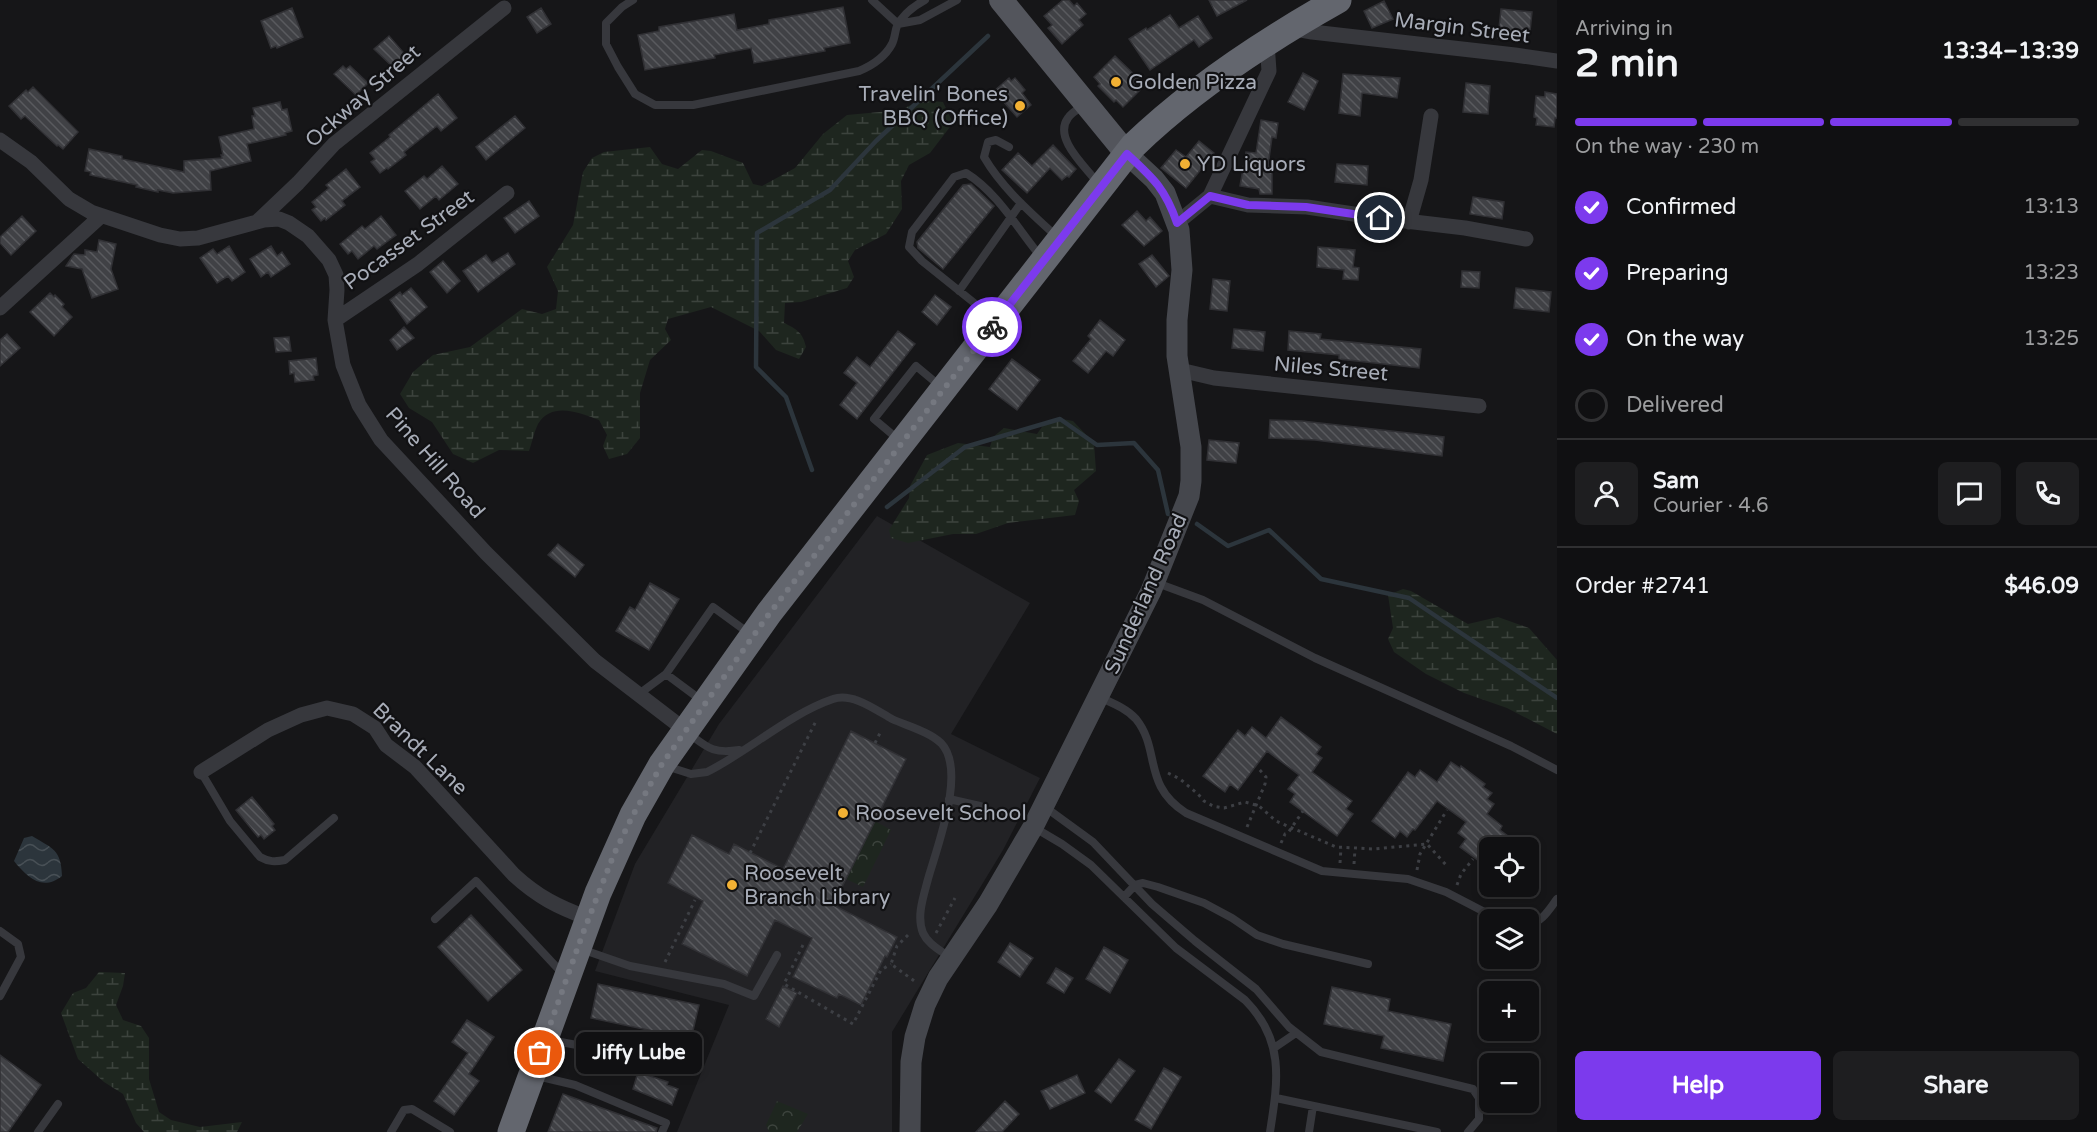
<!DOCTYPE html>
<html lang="en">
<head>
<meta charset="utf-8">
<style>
  :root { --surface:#101012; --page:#1e1e20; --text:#f1f3f6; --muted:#9c9d9f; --line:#303032; --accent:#7c3aed }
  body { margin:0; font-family:"Varela Round",sans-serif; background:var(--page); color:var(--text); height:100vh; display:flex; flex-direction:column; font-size:22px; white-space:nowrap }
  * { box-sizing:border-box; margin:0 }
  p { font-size:20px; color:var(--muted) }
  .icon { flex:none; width:33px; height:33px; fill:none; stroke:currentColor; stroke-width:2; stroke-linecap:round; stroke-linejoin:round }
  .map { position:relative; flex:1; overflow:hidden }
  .panel { display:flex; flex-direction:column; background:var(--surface); width:540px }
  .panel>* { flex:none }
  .tools { position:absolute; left:1479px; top:837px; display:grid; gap:12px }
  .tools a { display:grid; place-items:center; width:60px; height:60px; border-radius:9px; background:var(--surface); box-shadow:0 3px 9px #0003,0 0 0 2px var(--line); font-size:30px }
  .pin { position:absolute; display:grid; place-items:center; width:51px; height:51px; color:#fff; margin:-26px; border:3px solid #fff; border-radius:50%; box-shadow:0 2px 6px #0007 }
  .courier { position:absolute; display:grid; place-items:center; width:60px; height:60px; margin:-30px; border:4px solid #7c3aed; border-radius:50%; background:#fff; color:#222; box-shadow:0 2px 8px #0007 }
  .bubble { position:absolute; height:42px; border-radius:9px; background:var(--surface); box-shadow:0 3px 9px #0003,0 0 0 2px var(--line); font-size:20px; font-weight:800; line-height:42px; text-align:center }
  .overview em { font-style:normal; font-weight:800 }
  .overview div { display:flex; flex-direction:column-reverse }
  .overview { display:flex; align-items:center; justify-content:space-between; height:102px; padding:0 18px }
  h1 { font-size:39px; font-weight:800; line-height:45px }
  .bar { display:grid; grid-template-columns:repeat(4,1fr); gap:9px 6px; align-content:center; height:72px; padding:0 18px }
  .bar i { height:8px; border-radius:4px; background:var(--line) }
  .bar .current { background:var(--accent) }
  .bar p { grid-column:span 4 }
  .line { display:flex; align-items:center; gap:15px; padding:0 18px; border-top:2px solid var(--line) }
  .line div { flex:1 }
  .round { display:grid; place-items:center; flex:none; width:63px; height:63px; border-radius:9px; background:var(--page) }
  ol { padding:0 18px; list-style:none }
  li { display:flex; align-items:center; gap:18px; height:66px }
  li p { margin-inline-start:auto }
  li .icon { padding:6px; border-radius:50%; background:var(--accent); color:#fff; stroke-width:4 }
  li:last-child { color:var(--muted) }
  li i { width:33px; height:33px; border:3px solid var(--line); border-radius:50% }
  .primary-button { display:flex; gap:12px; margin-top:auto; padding:12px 18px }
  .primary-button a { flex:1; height:69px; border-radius:9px; background:var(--accent); color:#fff; font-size:24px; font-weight:800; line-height:69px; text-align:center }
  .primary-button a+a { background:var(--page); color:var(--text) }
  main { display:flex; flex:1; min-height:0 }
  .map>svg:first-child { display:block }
  .built { fill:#222225 }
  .wetland { fill:url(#wetland-marsh) }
  .park { fill:url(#park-crowns) }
  .water { fill:url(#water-waves) }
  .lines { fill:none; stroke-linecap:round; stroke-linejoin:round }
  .stream { stroke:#2c353c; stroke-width:4.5 }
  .building { fill:url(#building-back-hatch); stroke:#303034; stroke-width:1.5 }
  .path { stroke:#3d3f44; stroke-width:3; stroke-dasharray:3 4.5; stroke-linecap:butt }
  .lane { stroke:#37383d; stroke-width:8 }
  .street { stroke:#37383d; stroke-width:15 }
  .secondary { stroke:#45474d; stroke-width:21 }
  .primary { stroke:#53555c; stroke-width:24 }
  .highway { stroke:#63666e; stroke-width:27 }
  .done { stroke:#757880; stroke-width:6; stroke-dasharray:0 10.8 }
  .route { stroke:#7c3aed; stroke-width:8 }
  .poi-dot { fill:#f2b134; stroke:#111113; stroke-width:2 }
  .labels { text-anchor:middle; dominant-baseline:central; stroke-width:4.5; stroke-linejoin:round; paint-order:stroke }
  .street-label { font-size:21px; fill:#a8adb8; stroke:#111113 }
  .poi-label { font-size:21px; fill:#a8adb8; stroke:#111113; text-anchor:start }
</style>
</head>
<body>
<main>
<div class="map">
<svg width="1557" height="1132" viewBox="0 0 1557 1132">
  <defs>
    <pattern id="wetland-marsh" width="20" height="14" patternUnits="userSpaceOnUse" patternTransform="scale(1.5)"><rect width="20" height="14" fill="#1e261f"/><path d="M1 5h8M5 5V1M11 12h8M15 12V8" fill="none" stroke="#3c433d"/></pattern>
    <pattern id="park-crowns" width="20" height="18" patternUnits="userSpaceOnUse" patternTransform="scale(1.5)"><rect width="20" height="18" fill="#1e261f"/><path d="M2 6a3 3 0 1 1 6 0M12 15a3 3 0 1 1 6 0" fill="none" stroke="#3c433d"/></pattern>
    <pattern id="water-waves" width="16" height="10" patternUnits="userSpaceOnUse" patternTransform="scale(1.5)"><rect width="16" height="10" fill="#2c353c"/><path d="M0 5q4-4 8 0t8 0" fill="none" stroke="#485056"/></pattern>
    <pattern id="building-back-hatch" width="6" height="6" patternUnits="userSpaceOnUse" patternTransform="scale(1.5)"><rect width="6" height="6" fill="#404145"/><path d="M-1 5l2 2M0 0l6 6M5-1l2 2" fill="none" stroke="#595a5e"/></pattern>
  </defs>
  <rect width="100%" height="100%" fill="#161618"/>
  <path class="built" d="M877,516L1030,603L951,734L1040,778L1003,850L892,1032V1132H677L729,1005L595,971L635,864L719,724Z"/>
  <path class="wetland" d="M920,100L943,102L953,123L930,153L909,165L901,181L902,209L886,234L855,250L848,261L854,277L847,288L801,302L785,303L784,323C797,329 803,333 806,347L799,359L776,350L759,331L711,307L668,319L665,329L671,340L650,360L640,393V438L627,454L609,459L603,446L607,435L599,420C580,413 552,401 538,424C534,432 532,443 529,451L499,450L473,463L453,454L432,422L409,408L400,394L413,372L433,355L470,347L522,309L542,314L556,309L558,291L547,267L573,225L583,172L592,158L604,152L650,147L662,164L678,169L702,150L711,151L743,163L753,184L762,186L795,168L823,134L847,115L901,110Z
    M1057,418L1073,421L1094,443L1096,471L1074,490L1079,501L1075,515L1008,523L976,534H953L908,543L891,538L889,530L909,498L910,486L927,455L958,443L990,447L993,437L1004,428L1037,434L1044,424Z
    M1403,589L1411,591L1468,624L1498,617L1529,628L1557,660V734L1507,708L1464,693L1426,674L1394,652L1388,639L1393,628L1388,595Z
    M99,972L125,973L123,986L116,1005L123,1020L141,1026L149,1038V1079L159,1112L171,1120L200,1127L242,1122L237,1132H144L136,1123L123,1094L104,1082L78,1059L61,1013L73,993L86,988Z"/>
  <path class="park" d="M875,821L891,830L863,887L846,879Z
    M777,1101L808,1114L797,1132H769L766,1125Z"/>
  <path class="water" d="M32,836C53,849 61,849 62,876C42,892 27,877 14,861L24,838Z"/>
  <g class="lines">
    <path class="stream" d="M812,470L786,397L756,367L757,233L830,190L876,141L988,36
      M887,507L965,447L1060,419L1097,445L1134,443L1158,470L1168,514
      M1197,524L1228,546L1269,530L1321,579L1409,598L1557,698"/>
  </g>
  <path class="building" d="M1063,0H1069L1074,6L1077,3L1086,14L1079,20L1083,25L1062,44L1048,28L1052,25L1044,16Z
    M1209,0H1247L1217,16Z
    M1384,1L1393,19L1372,28L1364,11Z
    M843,7L850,43L824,48L825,51L754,63L751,48L714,55L715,58L645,70L638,35L659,31V27L734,14L737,30L769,24V20Z
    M292,8L303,37L277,48L276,46L271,48L261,21Z
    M541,8L551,24L537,33L527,17Z
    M1501,9L1532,12L1530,31L1525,30L1524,35L1512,33L1511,39L1498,38Z
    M1170,15L1179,28L1198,16L1212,38L1199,47L1194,40L1150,70L1129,39L1146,28L1147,30Z
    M389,36L408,58L396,70L374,49Z
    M1115,56L1138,78L1133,81L1141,89L1123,107L1116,100L1114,102L1098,86L1100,84L1094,77Z
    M343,66L346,69L350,66L368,83L356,95L334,74Z
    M1303,73L1318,81L1304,110L1288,102Z
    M1343,74L1400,78L1397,98L1362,93L1360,116L1339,113Z
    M1009,78L1011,81L1015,78L1025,90L1022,93L1031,105L1017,117L994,91Z
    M1466,83L1490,86L1488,114L1463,112Z
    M33,87L78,132L63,149L58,145L57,146L25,116L21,119L9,106L26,90L28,92Z
    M1545,92L1557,94V118H1555L1554,127L1536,125L1537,118L1534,117L1536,96L1545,97Z
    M438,94L457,118L441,131L437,126L404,152L406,155L388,169L387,168L380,173L371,162L375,159L370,153L390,137L389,135Z
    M280,102L282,110L287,109L292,131L285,133L286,135L247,144L251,161L210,171L211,190L173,193L158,190V192L136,187L137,185L90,175L91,172L85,171L89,149L122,156V159L184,172V161L222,158L221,155H223L219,137L254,129L252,116H255L253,108Z
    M515,116L525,128L486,160L476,147Z
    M1261,120L1278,123L1276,138L1272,137L1268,166L1272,167V194H1260L1259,189L1240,186L1246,152L1256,153Z
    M1199,141L1214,153L1186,188L1161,168L1176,150L1186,157Z
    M1053,145L1076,169L1069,177L1067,176L1062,180L1050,168L1027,193L1002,170L1018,153L1032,166Z
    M1337,164L1368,166L1367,185L1335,182Z
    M442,166L458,184L439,200L436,196L420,209L405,191L424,176L427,179Z
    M346,169L360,187L342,201L345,205L326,220L325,218L321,221L312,210L316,207L312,202L329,188L326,185Z
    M971,184L994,206L943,269L918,248L917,242L963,185Z
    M1473,197L1504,202L1502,219L1470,214Z
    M529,201L539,216L515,233L504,218Z
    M1137,211L1146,221L1150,217L1162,231L1144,246L1122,225Z
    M22,216L36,231L11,255L0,243V237Z
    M381,216L396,235L377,249L374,246L358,259L352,251L348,254L340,244L362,226L365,229Z
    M99,240L116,244L111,269L118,289L92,298L82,269L66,266L74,254L85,255V250L97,252Z
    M229,246L245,272L232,281L228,276L217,283L200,258L213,249L217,254Z
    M271,246L277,256L282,252L290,264L271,277L268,272L261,277L250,259Z
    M1318,247L1355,250L1353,267L1359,268L1358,280L1343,279L1344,270L1317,267Z
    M508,253L515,264L478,292L463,271L486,255L492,263Z
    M1152,255L1169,276L1156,287L1139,264Z
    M443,261L460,281L447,293L430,272Z
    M1462,271L1480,272L1479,288L1461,287Z
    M1213,279L1230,281L1227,311L1210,309Z
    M411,288L427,307L407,324L390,300L400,292L402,295Z
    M1516,288L1551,292L1549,312L1514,308Z
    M50,293L54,297L55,295L64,304L62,307L72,317L54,336L30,312Z
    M935,295L951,307L937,325L922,312Z
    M1100,320L1125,340L1113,356L1106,351L1088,373L1073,361L1091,339L1088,336Z
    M404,327L414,338L397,350L390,340Z
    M1234,329L1265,332L1263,351L1232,348Z
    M898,331L915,344L857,419L840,405L857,383L844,373L857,357L870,367Z
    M1289,331L1321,334L1320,339L1421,349L1419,368L1339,359V355L1288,350Z
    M7,334L20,348L0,366V340Z
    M289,337L291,351L276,352L274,338Z
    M316,358L318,375L313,376L314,380L295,382L294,373L290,374L289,361Z
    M1012,359L1040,380L1017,410L989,389Z
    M1270,420L1302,421L1444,437L1442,456L1315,440L1269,438Z
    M1209,440L1239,443L1236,463L1207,460Z
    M558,544L584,565L575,577L548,555Z
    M650,583L679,599L649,650L616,631L630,607L635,610Z
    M1281,717L1321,747L1316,754L1322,758L1312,772L1352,801L1346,809L1353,814L1337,836L1290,802L1295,794L1288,789L1299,775L1267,751L1238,790L1230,784L1225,792L1203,776L1238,730L1245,736L1252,727L1266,738Z
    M851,731L906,759L833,905L897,937L887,957L885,956L861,1005L839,994L837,998L793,977L812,938L775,920L747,976L682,944L703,901L668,883L692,835L729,854L734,844L783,869Z
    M1451,762L1460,768L1461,766L1485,784L1483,787L1492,793L1487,799L1494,804L1487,814L1502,826L1500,830L1524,848H1490V869L1460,847L1466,839L1458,833L1466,822L1437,801L1415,830L1413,829L1407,837L1400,831L1395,838L1372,821L1408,772L1415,777L1420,770L1437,782Z
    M252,797L274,824L272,826L275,830L264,839L261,835L258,837L236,810Z
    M471,915L522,970L488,1001L438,947Z
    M1010,943L1033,958L1020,977L998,962Z
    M1104,947L1128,960L1110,993L1086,979Z
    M1056,968L1073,978L1064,993L1047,983Z
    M598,984L699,1005L691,1039L591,1018Z
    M783,986L797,993L779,1027L766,1019Z
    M1332,987L1390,999L1388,1011L1451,1024L1443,1061L1381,1048L1384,1036L1324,1024Z
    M467,1020L494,1037L469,1074L479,1081L454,1115L434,1101L468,1053L452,1042Z
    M0,1055L41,1085L8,1132H0Z
    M1119,1059L1135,1071L1111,1103L1095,1091Z
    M1164,1068L1181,1077L1151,1129L1135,1120Z
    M638,1072L668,1082L667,1085L678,1089L672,1105L633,1089Z
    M1077,1075L1085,1093L1050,1109L1041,1091Z
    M563,1094L657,1128L656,1132H548Z
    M1005,1101L1019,1114L1002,1132H976Z"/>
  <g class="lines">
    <path class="path" d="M875,743L880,733
      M1168,773L1180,779L1198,794L1204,801L1213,806L1224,808L1245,802L1259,806L1276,821L1336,847L1374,849L1427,844L1447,866
      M1247,827L1265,784L1266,777L1258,768
      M1281,843L1285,834L1288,833L1303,811
      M750,853L817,719
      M1340,863L1341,848
      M1354,864L1355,849
      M1417,870L1420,854L1447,810
      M1457,885L1461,874L1473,859
      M936,933L955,898
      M908,935L897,946L891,964L917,983
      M803,945L784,984L853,1024L881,970L891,964
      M665,962L695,900"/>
    <path class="lane" d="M633,0L622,7L606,23V44L618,67L635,94L655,105H693L859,71C871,66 885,57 892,44C895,38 895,31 897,26C903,14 914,6 925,0
      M872,0L898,24
      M898,24L920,20L957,0
      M1083,106C1078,109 1071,113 1068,118C1053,138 1085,166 1097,182
      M1009,147L996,140L988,142L984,157C1002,188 1030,212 1056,236
      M959,291L1021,203
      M993,318L922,261L909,247L912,232L954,177L966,173C998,193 1017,228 1041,257
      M899,440L874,419L916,366L940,386
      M1157,583L1203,600L1315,658L1511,746L1557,770
      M639,694L666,674
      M1099,697C1112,703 1126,708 1136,719C1161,750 1142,785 1186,813L1322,871L1408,879L1446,892L1500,920
      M701,700L666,674L713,607L750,634
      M688,733C708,748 713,754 739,750
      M666,766L691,774L707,772C749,751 789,714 833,699C852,692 876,710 892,719C907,726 928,731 941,743C967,770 937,847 928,879C924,895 916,916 923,933C928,944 940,950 949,957
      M201,772L230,821L260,857C269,862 275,862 285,860L334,818
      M949,799L980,806
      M1045,807L1093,842L1152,904L1195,941L1256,989L1289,1027L1321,1052L1473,1089L1479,1098V1119L1468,1132
      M1035,828L1062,844L1091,865L1176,948L1245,1000C1285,1040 1278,1081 1270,1132
      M1124,897L1135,885L1143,883L1158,887L1204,903L1232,918L1257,935L1283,944L1368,964
      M435,919L476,881L563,974
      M1528,925C1543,921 1548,911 1557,899
      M0,931L18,944L21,957L0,996
      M581,949L630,966L724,984L754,996L777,955
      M550,1040L684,1065
      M1274,1048L1296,1033
      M537,1076L575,1085L666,1123L662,1132
      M1276,1098L1437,1132
      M38,1132L58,1104
      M391,1132L404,1110L412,1109L450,1132
      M1309,1132L1313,1106"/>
    <path class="street" d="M1290,28L1312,32L1515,55L1557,61
      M0,140L31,162L69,199L91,212L160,235L180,239L198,238L264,220L279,219L289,223L308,236L329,260L336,275L337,290L335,320L343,365L359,405L381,440L486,553L595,661L685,730
      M1210,196L1248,205L1307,207L1380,218L1465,228L1526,239
      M257,222L298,183L334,144L504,8
      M1409,222L1421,180L1431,116
      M1177,223L1210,196L1269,71L1267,43
      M0,308L101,216
      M335,320L418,264L507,193
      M1180,370L1214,378L1479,406
      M201,772L268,730L301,715L327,708L353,714L375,728L386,745L415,767L514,875C538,897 558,907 588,918"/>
    <path class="secondary" d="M910,1132L911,1062L915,1037L925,1005L938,978L988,904L1033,827L1151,591L1189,496L1191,481V447L1177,356V320L1182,270L1179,230L1165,193L1154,179L1127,154"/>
    <path class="primary" d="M1001,0L1127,154"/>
    <path class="highway" d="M511,1132L598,893L633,815L662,764L769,613L1133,146C1193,88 1265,41 1338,0"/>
  </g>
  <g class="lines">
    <path class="done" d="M540,1053L583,933L614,854L633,815L662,764L769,614L992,327"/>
    <path class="route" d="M992,327L1127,154C1153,178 1165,188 1177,223L1210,196L1248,205L1306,207L1380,218"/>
  </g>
  <g class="poi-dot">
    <circle cx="1116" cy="82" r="6"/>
    <circle cx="1020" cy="106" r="6"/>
    <circle cx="1185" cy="164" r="6"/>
    <circle cx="843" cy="813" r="6"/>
    <circle cx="732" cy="885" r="6"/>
  </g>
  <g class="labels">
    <g class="street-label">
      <text transform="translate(1462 28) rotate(7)">Margin Street</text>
      <text transform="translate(363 96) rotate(-41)">Ockway Street</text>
      <text transform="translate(409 240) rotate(-36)">Pocasset Street</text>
      <text transform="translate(1331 369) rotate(5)">Niles Street</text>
      <text transform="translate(435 463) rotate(49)">Pine Hill Road</text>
      <text transform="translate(1146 594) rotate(-66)">Sunderland Road</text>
      <text transform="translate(420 749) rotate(44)">Brandt Lane</text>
    </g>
    <g class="poi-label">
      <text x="1128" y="82">Golden Pizza</text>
      <text x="1008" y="94" text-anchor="end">Travelin' Bones<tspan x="1008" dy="24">BBQ (Office)</tspan></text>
      <text x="1197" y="164">YD Liquors</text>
      <text x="855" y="813">Roosevelt School</text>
      <text x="744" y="873">Roosevelt<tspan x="744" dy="24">Branch Library</tspan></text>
    </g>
  </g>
</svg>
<div class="tools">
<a><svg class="icon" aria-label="locate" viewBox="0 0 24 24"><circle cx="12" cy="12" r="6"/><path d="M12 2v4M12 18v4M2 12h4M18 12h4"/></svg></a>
<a><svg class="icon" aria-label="layers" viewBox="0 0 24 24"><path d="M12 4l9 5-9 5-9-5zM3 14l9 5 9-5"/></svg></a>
<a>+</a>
<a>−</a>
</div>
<div class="pin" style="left:540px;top:1053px;background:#ea580c"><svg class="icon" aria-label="bag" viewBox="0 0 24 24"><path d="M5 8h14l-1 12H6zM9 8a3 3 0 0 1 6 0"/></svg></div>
<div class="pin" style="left:1380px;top:218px;background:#1f2937"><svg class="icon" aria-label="home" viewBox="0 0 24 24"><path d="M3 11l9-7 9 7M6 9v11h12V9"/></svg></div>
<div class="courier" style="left:992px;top:327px"><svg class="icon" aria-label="bike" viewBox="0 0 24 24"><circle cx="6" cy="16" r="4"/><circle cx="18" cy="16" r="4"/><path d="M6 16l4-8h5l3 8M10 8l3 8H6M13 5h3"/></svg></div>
<div class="bubble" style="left:576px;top:1032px;width:126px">Jiffy Lube</div>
</div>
<section class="panel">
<div class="overview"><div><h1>2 min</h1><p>Arriving in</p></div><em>13:34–13:39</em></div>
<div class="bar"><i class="current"></i><i class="current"></i><i class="current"></i><i></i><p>On the way · 230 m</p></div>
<ol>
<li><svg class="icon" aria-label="check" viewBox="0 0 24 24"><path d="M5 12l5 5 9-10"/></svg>Confirmed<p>13:13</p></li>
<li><svg class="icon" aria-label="check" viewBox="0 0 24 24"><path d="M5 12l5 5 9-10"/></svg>Preparing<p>13:23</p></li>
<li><svg class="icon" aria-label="check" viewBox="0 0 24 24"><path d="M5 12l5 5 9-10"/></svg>On the way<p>13:25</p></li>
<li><i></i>Delivered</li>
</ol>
<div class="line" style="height:108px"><a class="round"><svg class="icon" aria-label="person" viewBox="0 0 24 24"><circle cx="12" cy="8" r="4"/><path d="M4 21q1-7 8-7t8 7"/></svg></a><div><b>Sam</b><p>Courier · 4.6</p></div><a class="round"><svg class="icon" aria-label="chat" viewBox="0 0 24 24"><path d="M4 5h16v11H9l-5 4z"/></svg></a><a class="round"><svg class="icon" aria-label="phone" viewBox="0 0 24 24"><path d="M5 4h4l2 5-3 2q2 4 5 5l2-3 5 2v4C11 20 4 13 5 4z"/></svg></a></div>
<div class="line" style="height:78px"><div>Order #2741</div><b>$46.09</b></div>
<div class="primary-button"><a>Help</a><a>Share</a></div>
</section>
</main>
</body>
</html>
